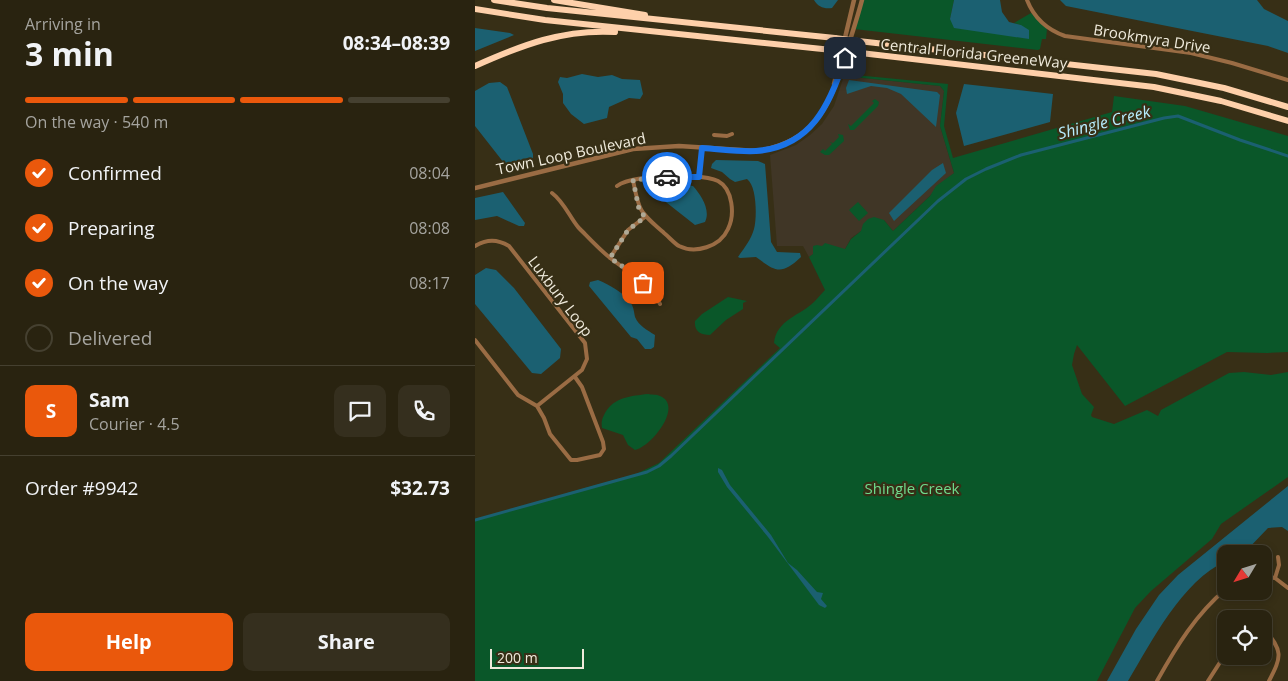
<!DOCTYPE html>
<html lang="en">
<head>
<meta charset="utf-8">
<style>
  :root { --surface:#292310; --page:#352f1e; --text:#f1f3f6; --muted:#a5a49f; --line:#454030; --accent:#ea580c }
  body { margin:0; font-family:"Open Sans",sans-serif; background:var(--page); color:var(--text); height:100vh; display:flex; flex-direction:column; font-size:19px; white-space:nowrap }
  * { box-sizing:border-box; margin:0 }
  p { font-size:16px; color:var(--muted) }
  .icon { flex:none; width:28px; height:28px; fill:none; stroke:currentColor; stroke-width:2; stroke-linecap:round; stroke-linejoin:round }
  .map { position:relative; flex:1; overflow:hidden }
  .side { display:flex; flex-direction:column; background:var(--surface); width:475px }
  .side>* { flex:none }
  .needle { width:32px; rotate:232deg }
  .controls { position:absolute; left:742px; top:545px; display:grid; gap:10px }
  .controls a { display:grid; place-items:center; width:55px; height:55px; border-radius:10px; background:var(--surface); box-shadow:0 2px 8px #0003,0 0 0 1px var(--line); font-size:25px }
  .scale { position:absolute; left:15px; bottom:12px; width:94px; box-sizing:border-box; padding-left:5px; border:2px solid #efeadb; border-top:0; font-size:14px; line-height:18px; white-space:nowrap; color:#efeadb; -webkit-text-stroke:4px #372f16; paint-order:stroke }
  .pin { position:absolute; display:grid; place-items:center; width:42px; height:42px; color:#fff; margin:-21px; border-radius:10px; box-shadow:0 2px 8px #0006 }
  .courier { position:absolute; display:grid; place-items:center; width:50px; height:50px; margin:-25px; border:4px solid #1a73e8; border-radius:50%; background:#fff; color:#222; box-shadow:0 1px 6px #0007 }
  .overview em { font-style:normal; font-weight:700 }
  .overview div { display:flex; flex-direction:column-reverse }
  .overview { display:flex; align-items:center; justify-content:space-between; height:85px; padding:0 25px }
  h1 { font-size:32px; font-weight:700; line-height:38px }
  .bar { display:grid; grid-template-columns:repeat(4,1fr); gap:8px 5px; align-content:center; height:60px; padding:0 25px }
  .bar i { height:6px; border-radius:4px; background:var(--line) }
  .bar .selected { background:var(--accent) }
  .bar p { grid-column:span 4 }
  .line { display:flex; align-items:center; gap:12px; padding:0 25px; border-top:1px solid var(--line) }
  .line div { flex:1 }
  .round { display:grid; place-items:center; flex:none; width:52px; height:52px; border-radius:10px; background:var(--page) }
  ol { padding:0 25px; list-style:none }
  li { display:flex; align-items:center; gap:15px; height:55px }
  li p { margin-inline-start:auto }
  li .icon { padding:5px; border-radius:50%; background:var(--accent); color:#fff; stroke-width:4 }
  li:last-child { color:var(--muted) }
  li i { width:28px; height:28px; border:2px solid var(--line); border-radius:50% }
  .cta { display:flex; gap:10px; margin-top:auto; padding:10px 25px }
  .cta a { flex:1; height:58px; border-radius:10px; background:var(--accent); color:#fff; font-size:20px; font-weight:700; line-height:58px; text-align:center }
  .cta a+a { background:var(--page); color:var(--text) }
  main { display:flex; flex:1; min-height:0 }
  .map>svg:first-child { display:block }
  .education { fill:#403626 }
  .green { fill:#0a5729 }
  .water { fill:#1b6071 }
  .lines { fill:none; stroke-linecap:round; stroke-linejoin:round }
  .canal { stroke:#1b6071; stroke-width:3 }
  .minor { stroke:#9a6c44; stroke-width:4 }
  .tertiary { stroke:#9a6c44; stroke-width:4.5 }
  .motorway { stroke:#fed0aa; stroke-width:6 }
  .motorway-bridge { stroke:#fed0aa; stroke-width:6 }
  .done { stroke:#afa996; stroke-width:5; stroke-dasharray:0 9 }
  .route { stroke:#1a73e8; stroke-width:6 }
  .labels { text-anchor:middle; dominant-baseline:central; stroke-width:4.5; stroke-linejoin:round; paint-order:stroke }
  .street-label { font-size:15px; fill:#efeadb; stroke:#372f16 }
  .park-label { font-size:15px; fill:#6fdb8d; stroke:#372f16 }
  .water-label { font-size:16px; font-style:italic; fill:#b7edfe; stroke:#372f16 }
</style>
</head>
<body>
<main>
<section class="side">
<div class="overview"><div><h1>3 min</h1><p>Arriving in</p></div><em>08:34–08:39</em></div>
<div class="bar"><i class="selected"></i><i class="selected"></i><i class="selected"></i><i></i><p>On the way · 540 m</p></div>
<ol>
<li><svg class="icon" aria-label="check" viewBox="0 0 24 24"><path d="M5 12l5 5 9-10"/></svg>Confirmed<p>08:04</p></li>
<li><svg class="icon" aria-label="check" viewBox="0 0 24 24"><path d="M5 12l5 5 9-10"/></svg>Preparing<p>08:08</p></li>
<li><svg class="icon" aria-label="check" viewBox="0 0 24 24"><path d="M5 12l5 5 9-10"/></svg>On the way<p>08:17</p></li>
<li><i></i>Delivered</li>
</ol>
<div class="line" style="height:90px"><b class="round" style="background:var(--accent);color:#fff">S</b><div><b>Sam</b><p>Courier · 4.5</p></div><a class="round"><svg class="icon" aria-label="chat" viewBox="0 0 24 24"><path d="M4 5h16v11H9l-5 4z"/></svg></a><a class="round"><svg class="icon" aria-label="phone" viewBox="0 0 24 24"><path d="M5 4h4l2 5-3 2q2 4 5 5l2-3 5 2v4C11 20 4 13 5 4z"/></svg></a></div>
<div class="line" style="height:65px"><div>Order #9942</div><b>$32.73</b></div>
<div class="cta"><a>Help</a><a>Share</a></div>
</section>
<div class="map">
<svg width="813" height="681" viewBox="0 0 813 681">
  <rect width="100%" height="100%" fill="#372f16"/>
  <path class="education" d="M369,76L465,86L469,91L465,126L479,173L418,231L409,220L386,231L376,238L370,249L342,252L334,257L328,246H302L295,155L321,145L335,135L347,124L359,106Z"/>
  <path class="green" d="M387,0H479L475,19L546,25L539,23L556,13L572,29L571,39H567L565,49L563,50L379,29Z
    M370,74L473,84L469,126L478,158L637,112L639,96L710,106L813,136V352L792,353L752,352L650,406L602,345L599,354L597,365L607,394L619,407L616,415L617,417L639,424L672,410L683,416L686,410L754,373L769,372L796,375L813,372V477L746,524L737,539L676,591L660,608L622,681H0V519L93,495L92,493L161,474L184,463L305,348L299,343C301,320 326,315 339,302C343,298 346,294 350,290L334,257L338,254V246L342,245L347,246L350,243L370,249L376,239L386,231L388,224L393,219L399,217L409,220L418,231L455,196L461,186L479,173L465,126L469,91L465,86L369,76Z
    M400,99L404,102L403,106L379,130H375L373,124L376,126L399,103L397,101Z
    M363,134L368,135L369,141L354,155H350L345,152L348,149L350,151L357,144L355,142L358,143L364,137Z
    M383,202L393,213L384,221L374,210Z
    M253,297L272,301L268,303V309L251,320L235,335C225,335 219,331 220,321L227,314Z
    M173,394C176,395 182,394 185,396C209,406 176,447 160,450L153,445L148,435L127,428C126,421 127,419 130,413C139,397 156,396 173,394Z"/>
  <path class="water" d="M339,0H363L357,8C349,9 343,7 339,0Z
    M479,0H525L527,12L534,22L546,25L554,30V39L479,28L475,19Z
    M585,0H782L789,9L813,21V53L793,46L591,6Z
    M0,28L35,33L39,35L0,51Z
    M107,74L123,77L137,75L147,79L165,80L168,94L165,99L154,98L134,107L132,118L109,124L96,114L88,103V94L83,82L85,77L92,78Z
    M374,80L462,92L465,95L461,127L426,94L412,88L396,86L372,94L371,88Z
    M25,82L32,87L58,154V161L34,167L29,163L0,126V91L14,83Z
    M489,84L578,94L575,122L489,146L481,113Z
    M241,160L283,161L290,164L296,242L302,252L325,253L326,257C306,276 300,271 281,257L265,258L263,257C269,248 276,240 279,229C282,218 282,186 272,179L260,182L255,179L247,172L236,168L237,164Z
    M468,163L471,173L419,221L414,213L457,170Z
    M203,184L218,186C226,195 236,210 230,222L220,225L187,199V189L190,186Z
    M28,192L50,223L49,226H44L22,216L0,220V198Z
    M11,268L21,270L39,288L86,349L85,358L66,374L57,373L0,304V275Z
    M123,280C135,285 151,294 157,305C159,309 159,313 160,317C164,326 172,330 180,335L179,347L176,349H170L162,339L156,337L114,286L115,282Z
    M243,468L247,470L255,485L296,535L313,563L322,570L342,592L348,593L346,599L352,606L350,608L344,605L293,537L252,487L243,472Z
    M813,486V531L807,527L793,528L770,552L766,554H751V561C707,581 677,641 653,681H632L661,629L684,595L703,575Z"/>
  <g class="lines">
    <path class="canal" d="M0,520L172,472L184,466L196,456L463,201L491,179L511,169L546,155L689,118L703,116L765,140L813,156"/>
    <path class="minor" d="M552,0C559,18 573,30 590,36L716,53L757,63L813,80
      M239,135L252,136L257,134
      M224,177L227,148
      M142,186C155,176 193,176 209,176C220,177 233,176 243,181C258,189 260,215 253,229C245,247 220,254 204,246C199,243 194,237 189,233C165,212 164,212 158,180
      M77,193C89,202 94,216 103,227C113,237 123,248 134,257C151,271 176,283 185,304
      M0,246C12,239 22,239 34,246L110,343L112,359L107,370L62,406
      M135,258L153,230L170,217
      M0,340L43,395L62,406L69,418L75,434L96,460H102L125,455L129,449L128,442L107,387L100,377
      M789,577L800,578L813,588
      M800,578L804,565L803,557
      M789,629C808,651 807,656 794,681
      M682,681C701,647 721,614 751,589
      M733,681L751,653"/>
    <path class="tertiary" d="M359,84L379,0
      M0,188L158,149L204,146L282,151C340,142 355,106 370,56C376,37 382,19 387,0"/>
    <path class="motorway" d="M19,0L72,8L360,38
      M79,0L170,15
      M0,9L70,20L357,50
      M383,41L681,74L749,88L813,107
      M377,52L679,87L746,101L813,121
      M0,66C47,45 88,29 140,32"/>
    <path class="motorway-bridge" d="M360,38L383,41
      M357,50L377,52"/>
  </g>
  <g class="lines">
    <path class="done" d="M168,283L153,270L135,258L153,230L170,217L164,209L158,180L192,177"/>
    <path class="route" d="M192,177H224L227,148C245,149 263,152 281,151C336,147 355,105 370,58"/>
  </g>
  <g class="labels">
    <g class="street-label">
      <text transform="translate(677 38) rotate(9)">Brookmyra Drive</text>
      <text transform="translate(499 53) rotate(6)">Central Florida GreeneWay</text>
      <text transform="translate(96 153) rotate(-12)">Town Loop Boulevard</text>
      <text transform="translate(86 296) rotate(53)">Luxbury Loop</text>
    </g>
    <g class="park-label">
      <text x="437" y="488">Shingle Creek</text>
    </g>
    <g class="water-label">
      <text transform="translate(629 122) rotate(-14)">Shingle Creek</text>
    </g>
  </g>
</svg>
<div class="controls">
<a><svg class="needle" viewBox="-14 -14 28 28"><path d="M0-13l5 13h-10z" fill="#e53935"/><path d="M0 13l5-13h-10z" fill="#a5a49f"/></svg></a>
<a><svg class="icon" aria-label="locate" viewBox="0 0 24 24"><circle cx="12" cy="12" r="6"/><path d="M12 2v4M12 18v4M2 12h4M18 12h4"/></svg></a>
</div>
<div class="scale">200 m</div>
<div class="pin" style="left:168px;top:283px;background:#ea580c"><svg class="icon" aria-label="bag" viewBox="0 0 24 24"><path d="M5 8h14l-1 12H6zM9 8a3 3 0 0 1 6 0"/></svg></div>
<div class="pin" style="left:370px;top:58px;background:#1f2937"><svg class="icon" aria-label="home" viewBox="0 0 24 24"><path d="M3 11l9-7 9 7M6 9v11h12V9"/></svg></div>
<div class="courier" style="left:192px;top:177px"><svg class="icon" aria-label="car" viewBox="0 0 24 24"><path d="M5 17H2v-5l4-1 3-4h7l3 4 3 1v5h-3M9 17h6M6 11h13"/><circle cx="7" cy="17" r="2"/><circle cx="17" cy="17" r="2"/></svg></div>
</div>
</main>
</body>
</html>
